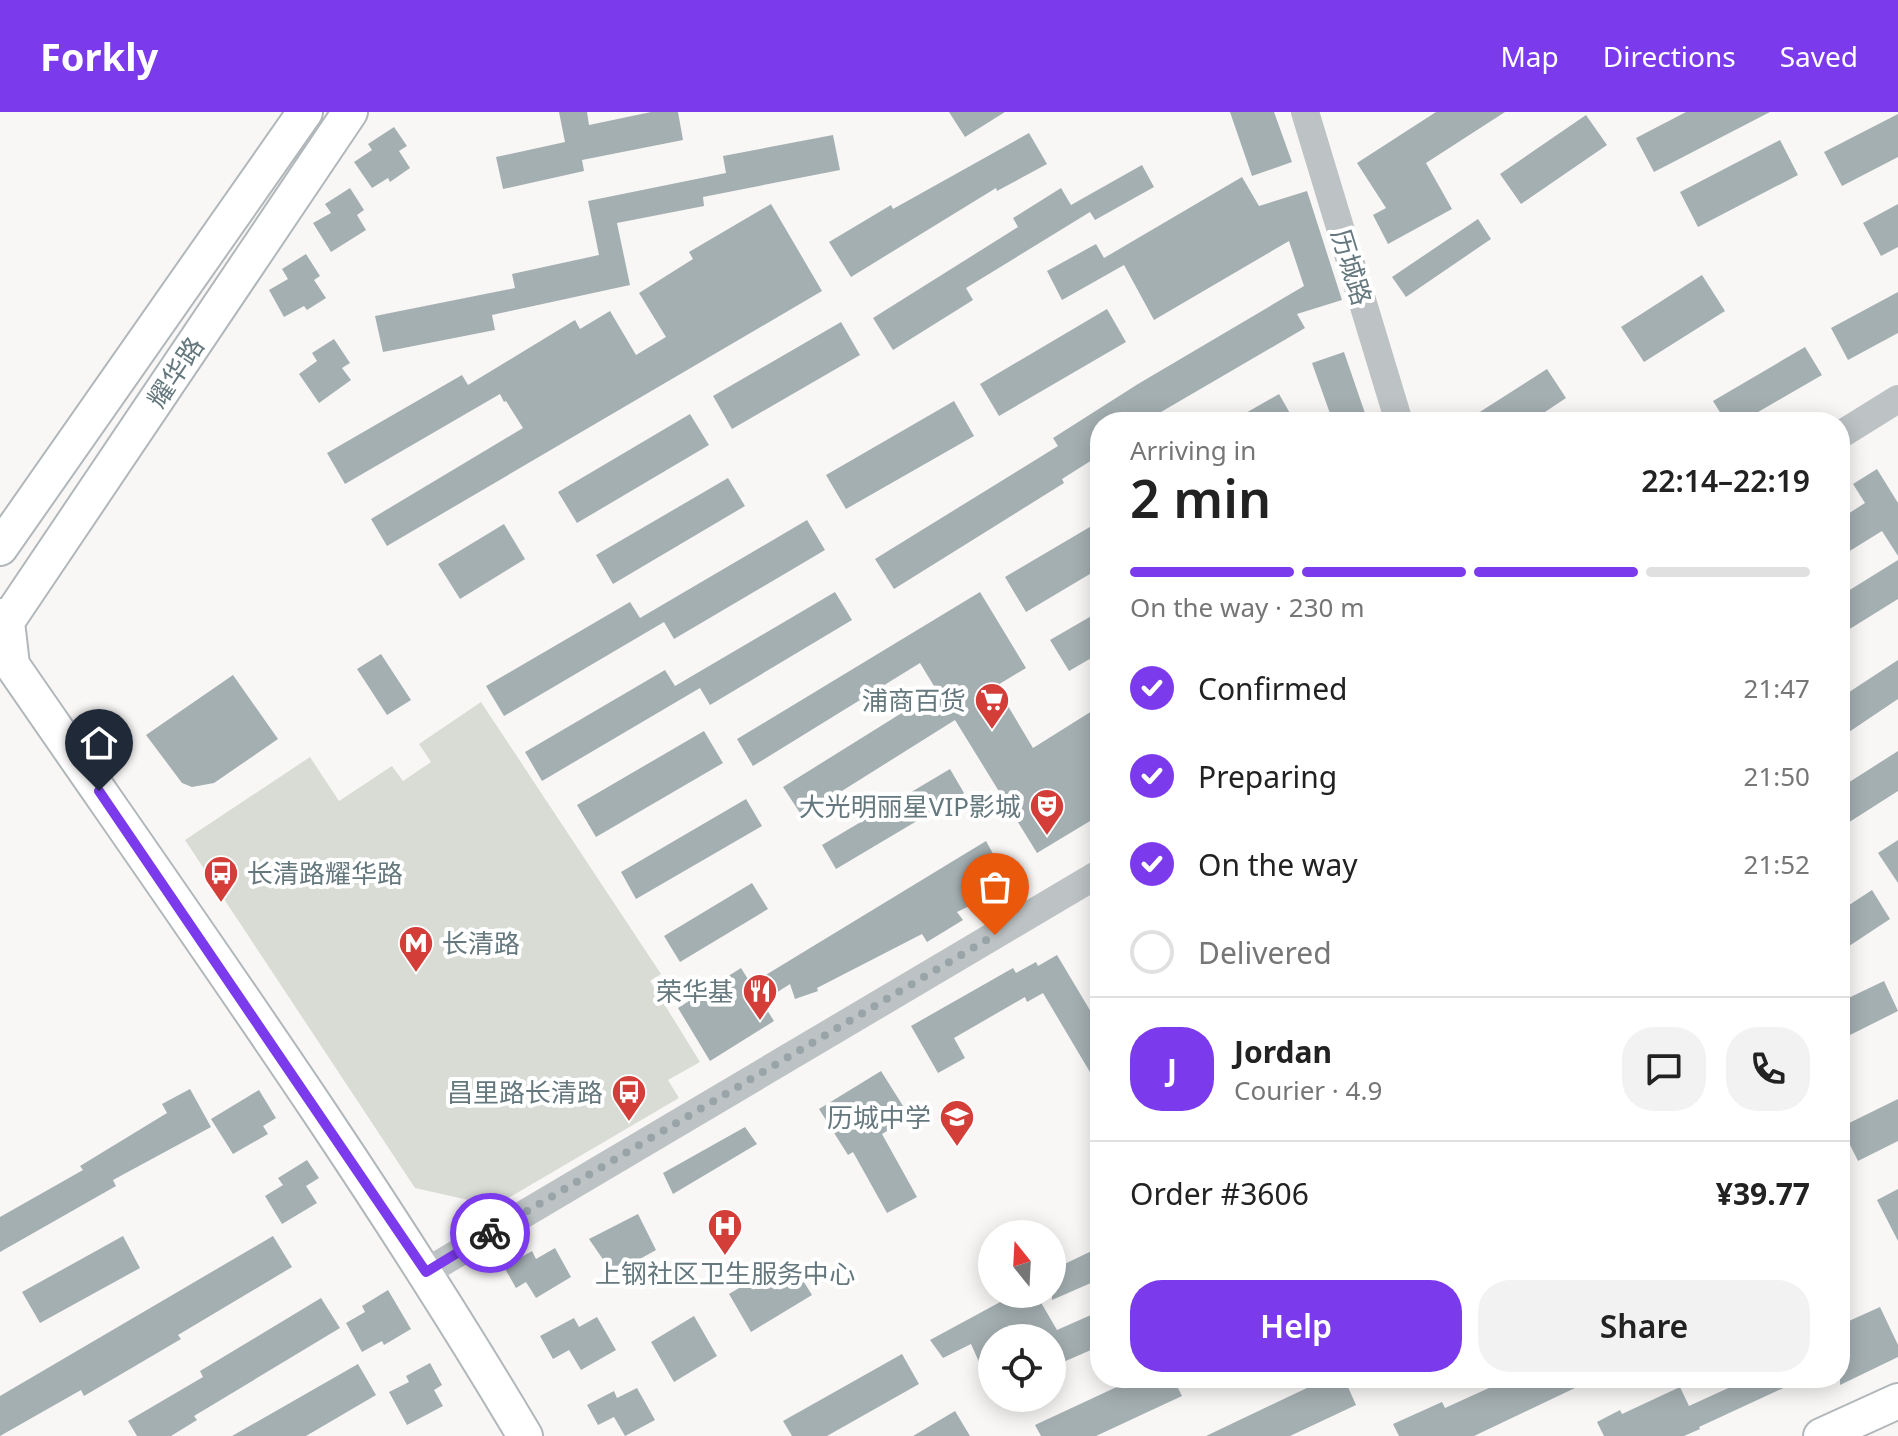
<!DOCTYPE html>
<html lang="en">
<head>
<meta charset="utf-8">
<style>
  :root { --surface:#fff; --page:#f2f2f2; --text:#222; --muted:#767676; --line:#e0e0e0; --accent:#7c3aed }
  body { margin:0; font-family:"Noto Sans","Noto Sans SC",sans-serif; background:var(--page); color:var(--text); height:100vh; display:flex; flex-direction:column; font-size:30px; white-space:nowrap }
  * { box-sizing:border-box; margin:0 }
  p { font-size:26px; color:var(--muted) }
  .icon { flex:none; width:44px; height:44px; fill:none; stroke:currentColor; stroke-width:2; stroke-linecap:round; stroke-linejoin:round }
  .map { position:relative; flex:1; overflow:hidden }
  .panel { position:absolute; left:1090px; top:300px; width:760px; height:976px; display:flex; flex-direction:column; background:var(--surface); border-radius:32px; box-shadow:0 4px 20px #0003 }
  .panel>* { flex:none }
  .needle { width:52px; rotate:342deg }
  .buttons { position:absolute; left:978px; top:1108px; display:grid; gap:16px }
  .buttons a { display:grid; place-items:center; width:88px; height:88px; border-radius:50%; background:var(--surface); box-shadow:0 4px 20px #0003; font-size:40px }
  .pin { position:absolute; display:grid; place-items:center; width:68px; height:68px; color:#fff; margin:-82px -34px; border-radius:50% 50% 50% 0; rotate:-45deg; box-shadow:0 0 8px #0007 }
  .pin .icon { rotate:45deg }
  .courier { position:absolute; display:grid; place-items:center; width:80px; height:80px; margin:-40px; border:6px solid #7c3aed; border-radius:50%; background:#fff; color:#222; box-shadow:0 2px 10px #0007 }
  .headline em { font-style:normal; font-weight:600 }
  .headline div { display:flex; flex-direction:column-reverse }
  .headline { display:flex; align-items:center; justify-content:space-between; height:136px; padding:0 40px }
  h1 { font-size:52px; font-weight:600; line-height:60px }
  .bar { display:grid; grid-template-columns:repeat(4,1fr); gap:12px 8px; align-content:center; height:96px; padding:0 40px }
  .bar i { height:10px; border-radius:6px; background:var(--line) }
  .bar .current { background:var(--accent) }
  .bar p { grid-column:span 4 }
  .line { display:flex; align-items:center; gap:20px; padding:0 40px; border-top:2px solid var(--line) }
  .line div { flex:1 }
  .round { display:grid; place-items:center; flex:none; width:84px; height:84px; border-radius:32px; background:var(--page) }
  ol { padding:0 40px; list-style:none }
  li { display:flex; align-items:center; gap:24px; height:88px }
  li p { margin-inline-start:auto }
  li .icon { padding:8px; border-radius:50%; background:var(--accent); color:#fff; stroke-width:4 }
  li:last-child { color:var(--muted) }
  li i { width:44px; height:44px; border:4px solid var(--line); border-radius:50% }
  .button { display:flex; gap:16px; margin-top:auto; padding:16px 40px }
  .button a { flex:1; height:92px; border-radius:32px; background:var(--accent); color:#fff; font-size:32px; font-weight:600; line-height:92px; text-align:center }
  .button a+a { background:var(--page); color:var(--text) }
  header { display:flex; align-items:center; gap:48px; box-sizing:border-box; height:112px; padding:0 40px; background:var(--accent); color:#fff }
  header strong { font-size:38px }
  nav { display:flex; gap:44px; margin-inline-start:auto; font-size:28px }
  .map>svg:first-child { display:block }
  .green { fill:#d9dcd5 }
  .building { fill:#a4afb2 }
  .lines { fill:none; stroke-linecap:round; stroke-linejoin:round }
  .major-casing { stroke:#b1b7ba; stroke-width:38 }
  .minor { stroke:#bdc3c5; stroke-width:28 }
  .major { stroke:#fff; stroke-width:34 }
  .done { stroke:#98a4a8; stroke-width:8; stroke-dasharray:0 14.4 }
  .route { stroke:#7c3aed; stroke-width:10 }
  .labels { text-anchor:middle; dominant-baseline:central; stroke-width:8; stroke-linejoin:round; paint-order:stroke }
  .street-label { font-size:26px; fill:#65787e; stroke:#fff }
  .poi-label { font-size:26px; fill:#65787e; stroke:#fff; text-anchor:end }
</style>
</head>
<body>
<header>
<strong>Forkly</strong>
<nav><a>Map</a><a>Directions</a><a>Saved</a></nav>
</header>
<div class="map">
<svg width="1898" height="1324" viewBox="0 0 1898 1324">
  <rect width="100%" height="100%" fill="#f8f7f5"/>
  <path class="green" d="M481,590L661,862L650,869L700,950L668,968L679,986L495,1094L415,1076L185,728L310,645L339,689L392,654L403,669L431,650L419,632Z"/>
  <path class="building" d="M559,0H587L589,13L651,0H678L683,28L582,48L584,59L503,77L496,45L565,30Z
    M949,0H1005L965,25Z
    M1230,0H1274L1292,50L1252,64Z
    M1436,0H1505L1426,51L1452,97L1388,132L1373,103L1386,96L1357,51Z
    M1686,0H1770L1654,60L1636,26Z
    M1898,2V45L1842,74L1824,40Z
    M1586,3L1607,33L1521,92L1500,62Z
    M394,15L407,34L399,39L410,56L390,70L388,66L372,76L354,50L372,38L368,32Z
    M1029,21L1047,52L997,79L996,76L851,165L829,130L891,93L893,97Z
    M833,23L840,58L703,85L704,94L617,111L630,173L492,203L495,218L383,240L375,204L515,176L512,162L599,143L588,89L726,61L723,44Z
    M1780,28L1798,63L1698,115L1680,80Z
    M1142,53L1154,75L1095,108L1090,100L966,176L973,188L893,238L873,206L1018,115L1013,106L1061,76L1071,93Z
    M1242,65L1259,94L1307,79L1342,188L1297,202L1305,216L1161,300L1163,303L1152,310H1100V343L1062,367L1064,371L894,477L875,447L1058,334L1053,326L1138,272L1304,174L1289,129L1154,208L1124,153L1062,188L1047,159L1096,132L1104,146Z
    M350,76L364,98L357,103L366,118L331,140L313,111L331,101L325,92Z
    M771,92L822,179L387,434L371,407L523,316L506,289L504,290L500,282L345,372L327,341L462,263L468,273L575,208L580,217L610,199L636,243L666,225L639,181L693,147L689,140Z
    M1898,92V135L1881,144L1863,111Z
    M1478,107L1491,127L1406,185L1392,165Z
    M306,142L320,164L314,168L326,186L307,198L304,194L284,205L269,178L288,167L282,157Z
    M1702,163L1725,199L1644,250L1621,215Z
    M1898,180V221L1848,248L1831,216Z
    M1107,197L1126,230L999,304L980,272Z
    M841,210L860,243L732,317L713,284Z
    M334,227L350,251L342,256L351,268L319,291L299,262L317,249L312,241Z
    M1805,235L1822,263L1741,310H1726L1713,289Z
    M1344,240L1368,310H1333L1312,251Z
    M1547,257L1566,286L1530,310H1464Z
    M1279,282L1295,310H1230Z
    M954,289L974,324L846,397L826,363Z
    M690,302L709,333L577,411L558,380Z
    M1877,357L1898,391V444L1882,419L1840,445V407L1865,391L1853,372Z
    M728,366L745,394L613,472L596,443Z
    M807,408L825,438L674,527L664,510L504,604L486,574L630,490L640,506Z
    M1100,409V456L1026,500L1005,465Z
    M504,412L525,447L460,487L438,452Z
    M1898,448V487L1840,523V484Z
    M835,480L852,508L710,593L700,576L542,669L525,640L665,558L675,574Z
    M980,480L1026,556L996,574L1033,636L1100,594V703L1037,741L955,608L802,704L783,675L937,579L920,551L753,654L737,627Z
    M1100,499V541L1069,559L1050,528Z
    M381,542L411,588L387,603L357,557Z
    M1898,548V587L1840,626V586Z
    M233,563L278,627L214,671L192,675L182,671L146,623Z
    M704,619L723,651L596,725L577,693Z
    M1898,639V679L1840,716V676Z
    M950,657L964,681L836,757L822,733Z
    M746,687L762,714L636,787L621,760Z
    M1898,728V771L1878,741Z
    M986,729L1002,758L987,766L996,781L957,800L963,808L927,830L922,822L817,876L818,879L795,887L790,872L762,890L774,909L710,949L678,896L741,856L751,872Z
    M752,771L768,797L680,850L664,824Z
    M1872,778L1890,807L1840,840V799Z
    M1057,843L1100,915V977L1043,881L1027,890L1025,885L954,926L965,946L938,961L911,914L1013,856L1016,861L1036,850L1038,854Z
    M1884,869L1898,899L1840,928V890Z
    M881,959L910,1005L882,1022L917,1085L887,1101L853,1040L848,1043L819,997Z
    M190,977L211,1015L113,1068L116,1074L0,1140V1105L83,1058L80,1054L167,1001L162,992Z
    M259,978L276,1006L263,1014L268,1022L233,1042L211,1007Z
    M1898,987V1029L1858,1049L1841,1015Z
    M745,1015L757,1032L673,1082L663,1061Z
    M307,1048L319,1066L306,1074L317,1091L282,1112L265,1084L283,1073L278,1066Z
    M1898,1077V1129L1877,1088Z
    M638,1102L656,1138L613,1162L589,1127Z
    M123,1124L140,1156L40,1211L22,1180Z
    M273,1124L292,1155L178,1223L181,1227L84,1284L81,1278L0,1324V1284Z
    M1100,1135V1167L1052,1188V1158Z
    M555,1136L571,1165L536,1186L526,1170L516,1176L504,1155L532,1139L536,1147Z
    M789,1146L812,1183L751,1220L729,1182Z
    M388,1178L411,1217L384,1233L382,1229L362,1240L346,1211L365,1200L362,1194Z
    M1015,1182H1036L1057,1218L1100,1199V1234L1052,1255V1226H992V1279L971,1232L943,1246L930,1228Z
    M321,1186L340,1216L194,1304L197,1308L171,1324H137L128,1309L203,1265L200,1259Z
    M1880,1195L1898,1233V1245L1840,1273V1213Z
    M694,1204L717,1244L674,1270L651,1230Z
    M597,1205L616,1238L581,1258L569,1238L553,1247L540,1224L574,1206L579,1215Z
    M902,1242L919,1272L827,1324H792L783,1309Z
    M430,1251L442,1273L434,1278L443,1294L407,1313L389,1280L409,1270L406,1264Z
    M358,1252L376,1283L306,1324H232Z
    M1136,1266H1173L1182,1284L1096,1324H1041L1035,1313Z
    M1328,1266H1344L1356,1293L1290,1324H1206Z
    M1511,1266H1596L1474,1324H1399L1393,1312L1442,1290L1445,1296Z
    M1750,1266H1805L1699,1315L1700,1317L1684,1324H1604L1597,1310L1620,1298L1622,1302L1680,1275L1689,1294Z
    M637,1276L655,1308L625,1324L614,1305L598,1313L587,1293L614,1279L617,1286Z
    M955,1299L970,1324H913Z"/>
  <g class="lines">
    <g class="major-casing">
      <path id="major" d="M0,436L305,0
        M0,504L7,510L12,553C187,807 367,1058 525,1324
        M0,520L350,0
        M1821,1324L1898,1289"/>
    </g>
    <path class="minor" d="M1305,0L1399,310
      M1840,323L1898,287
      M426,1160L1100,761"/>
    <use href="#major" class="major"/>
  </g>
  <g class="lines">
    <path class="done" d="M490,1121L995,823"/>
    <path class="route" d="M99,679L426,1160L490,1121"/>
  </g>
  <defs>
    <g id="supermarket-pin" transform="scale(1.8)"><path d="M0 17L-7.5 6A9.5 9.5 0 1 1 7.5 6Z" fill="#d43e39" stroke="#fff"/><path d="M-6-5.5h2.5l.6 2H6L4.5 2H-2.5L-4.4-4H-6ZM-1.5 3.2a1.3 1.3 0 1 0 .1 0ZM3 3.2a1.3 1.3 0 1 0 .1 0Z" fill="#fff"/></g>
    <g id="theatre-pin" transform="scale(1.8)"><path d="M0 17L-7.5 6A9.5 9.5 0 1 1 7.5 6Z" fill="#d43e39" stroke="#fff"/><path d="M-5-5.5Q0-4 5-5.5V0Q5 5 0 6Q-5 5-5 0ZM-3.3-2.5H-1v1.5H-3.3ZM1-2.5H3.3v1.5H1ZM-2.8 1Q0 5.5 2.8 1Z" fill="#fff"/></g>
    <g id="bus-pin" transform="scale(1.8)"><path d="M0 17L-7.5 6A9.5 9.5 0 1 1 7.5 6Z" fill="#d43e39" stroke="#fff"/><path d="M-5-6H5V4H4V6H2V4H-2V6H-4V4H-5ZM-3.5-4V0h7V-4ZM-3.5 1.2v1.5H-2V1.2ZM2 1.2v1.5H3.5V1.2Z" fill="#fff"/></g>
    <g id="metro-pin" transform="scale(1.8)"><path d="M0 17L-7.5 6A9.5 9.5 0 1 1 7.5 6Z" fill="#d43e39" stroke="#fff"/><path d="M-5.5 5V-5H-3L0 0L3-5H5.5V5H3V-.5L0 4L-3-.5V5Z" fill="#fff"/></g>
    <g id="restaurant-pin" transform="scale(1.8)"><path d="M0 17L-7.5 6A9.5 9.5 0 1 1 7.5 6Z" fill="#d43e39" stroke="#fff"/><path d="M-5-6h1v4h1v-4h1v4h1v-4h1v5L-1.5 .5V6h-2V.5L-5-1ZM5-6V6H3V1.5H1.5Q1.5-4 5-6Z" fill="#fff"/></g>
    <g id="school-pin" transform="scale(1.8)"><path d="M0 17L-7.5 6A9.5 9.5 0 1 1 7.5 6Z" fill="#d43e39" stroke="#fff"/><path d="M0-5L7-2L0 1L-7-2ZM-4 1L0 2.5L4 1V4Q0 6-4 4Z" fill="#fff"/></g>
    <g id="hospital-pin" transform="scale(1.8)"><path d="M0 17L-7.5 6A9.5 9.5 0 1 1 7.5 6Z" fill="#d43e39" stroke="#fff"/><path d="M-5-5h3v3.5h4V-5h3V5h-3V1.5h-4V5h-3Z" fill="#fff"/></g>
  </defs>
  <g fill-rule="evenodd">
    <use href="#supermarket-pin" x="992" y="588"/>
    <use href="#theatre-pin" x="1047" y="694"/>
    <use href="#bus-pin" x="221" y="761"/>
    <use href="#metro-pin" x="416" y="831"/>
    <use href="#restaurant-pin" x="760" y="879"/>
    <use href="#bus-pin" x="629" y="980"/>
    <use href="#school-pin" x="957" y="1005"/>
    <use href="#hospital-pin" x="725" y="1114"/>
  </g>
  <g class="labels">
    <g class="street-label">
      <text transform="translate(1352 155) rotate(73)">历城路</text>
      <text transform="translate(175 260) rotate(-56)">耀华路</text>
    </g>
    <g class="poi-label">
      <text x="966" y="588">浦商百货</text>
      <text x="1021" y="694">大光明丽星VIP影城</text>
      <text x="247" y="761" text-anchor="start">长清路耀华路</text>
      <text x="442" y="831" text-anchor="start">长清路</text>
      <text x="734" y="879">荣华基</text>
      <text x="603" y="980">昌里路长清路</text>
      <text x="931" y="1005">历城中学</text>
      <text x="725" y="1161" text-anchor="middle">上钢社区卫生服务中心</text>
    </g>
  </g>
</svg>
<div class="buttons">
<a><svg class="needle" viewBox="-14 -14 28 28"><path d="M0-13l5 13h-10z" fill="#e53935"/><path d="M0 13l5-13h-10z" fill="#767676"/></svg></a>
<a><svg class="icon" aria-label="locate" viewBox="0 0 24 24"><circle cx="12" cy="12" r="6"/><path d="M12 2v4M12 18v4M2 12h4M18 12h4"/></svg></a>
</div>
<div class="pin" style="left:995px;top:823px;background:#ea580c"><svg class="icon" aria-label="bag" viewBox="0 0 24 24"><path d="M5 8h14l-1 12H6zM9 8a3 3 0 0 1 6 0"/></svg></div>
<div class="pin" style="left:99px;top:679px;background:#1f2937"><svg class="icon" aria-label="home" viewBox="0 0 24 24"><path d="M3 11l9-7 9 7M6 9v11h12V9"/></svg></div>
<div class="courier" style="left:490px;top:1121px"><svg class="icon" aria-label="bike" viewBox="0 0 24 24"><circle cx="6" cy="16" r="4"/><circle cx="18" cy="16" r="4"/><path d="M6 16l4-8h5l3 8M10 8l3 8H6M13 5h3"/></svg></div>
<section class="panel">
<div class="headline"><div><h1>2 min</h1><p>Arriving in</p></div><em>22:14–22:19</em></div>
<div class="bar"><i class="current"></i><i class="current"></i><i class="current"></i><i></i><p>On the way · 230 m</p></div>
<ol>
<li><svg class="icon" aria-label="check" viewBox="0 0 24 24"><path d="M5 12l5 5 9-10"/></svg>Confirmed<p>21:47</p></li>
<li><svg class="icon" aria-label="check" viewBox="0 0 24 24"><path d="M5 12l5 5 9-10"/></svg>Preparing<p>21:50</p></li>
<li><svg class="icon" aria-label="check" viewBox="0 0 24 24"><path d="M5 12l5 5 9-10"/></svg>On the way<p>21:52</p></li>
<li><i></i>Delivered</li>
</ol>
<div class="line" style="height:144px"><b class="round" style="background:var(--accent);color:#fff">J</b><div><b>Jordan</b><p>Courier · 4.9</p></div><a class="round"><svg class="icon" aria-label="chat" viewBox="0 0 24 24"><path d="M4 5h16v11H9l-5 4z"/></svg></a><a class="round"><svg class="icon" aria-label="phone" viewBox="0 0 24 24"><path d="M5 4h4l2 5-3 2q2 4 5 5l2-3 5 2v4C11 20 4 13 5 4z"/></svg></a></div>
<div class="line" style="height:104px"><div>Order #3606</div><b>¥39.77</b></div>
<div class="button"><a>Help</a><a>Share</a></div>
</section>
</div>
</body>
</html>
